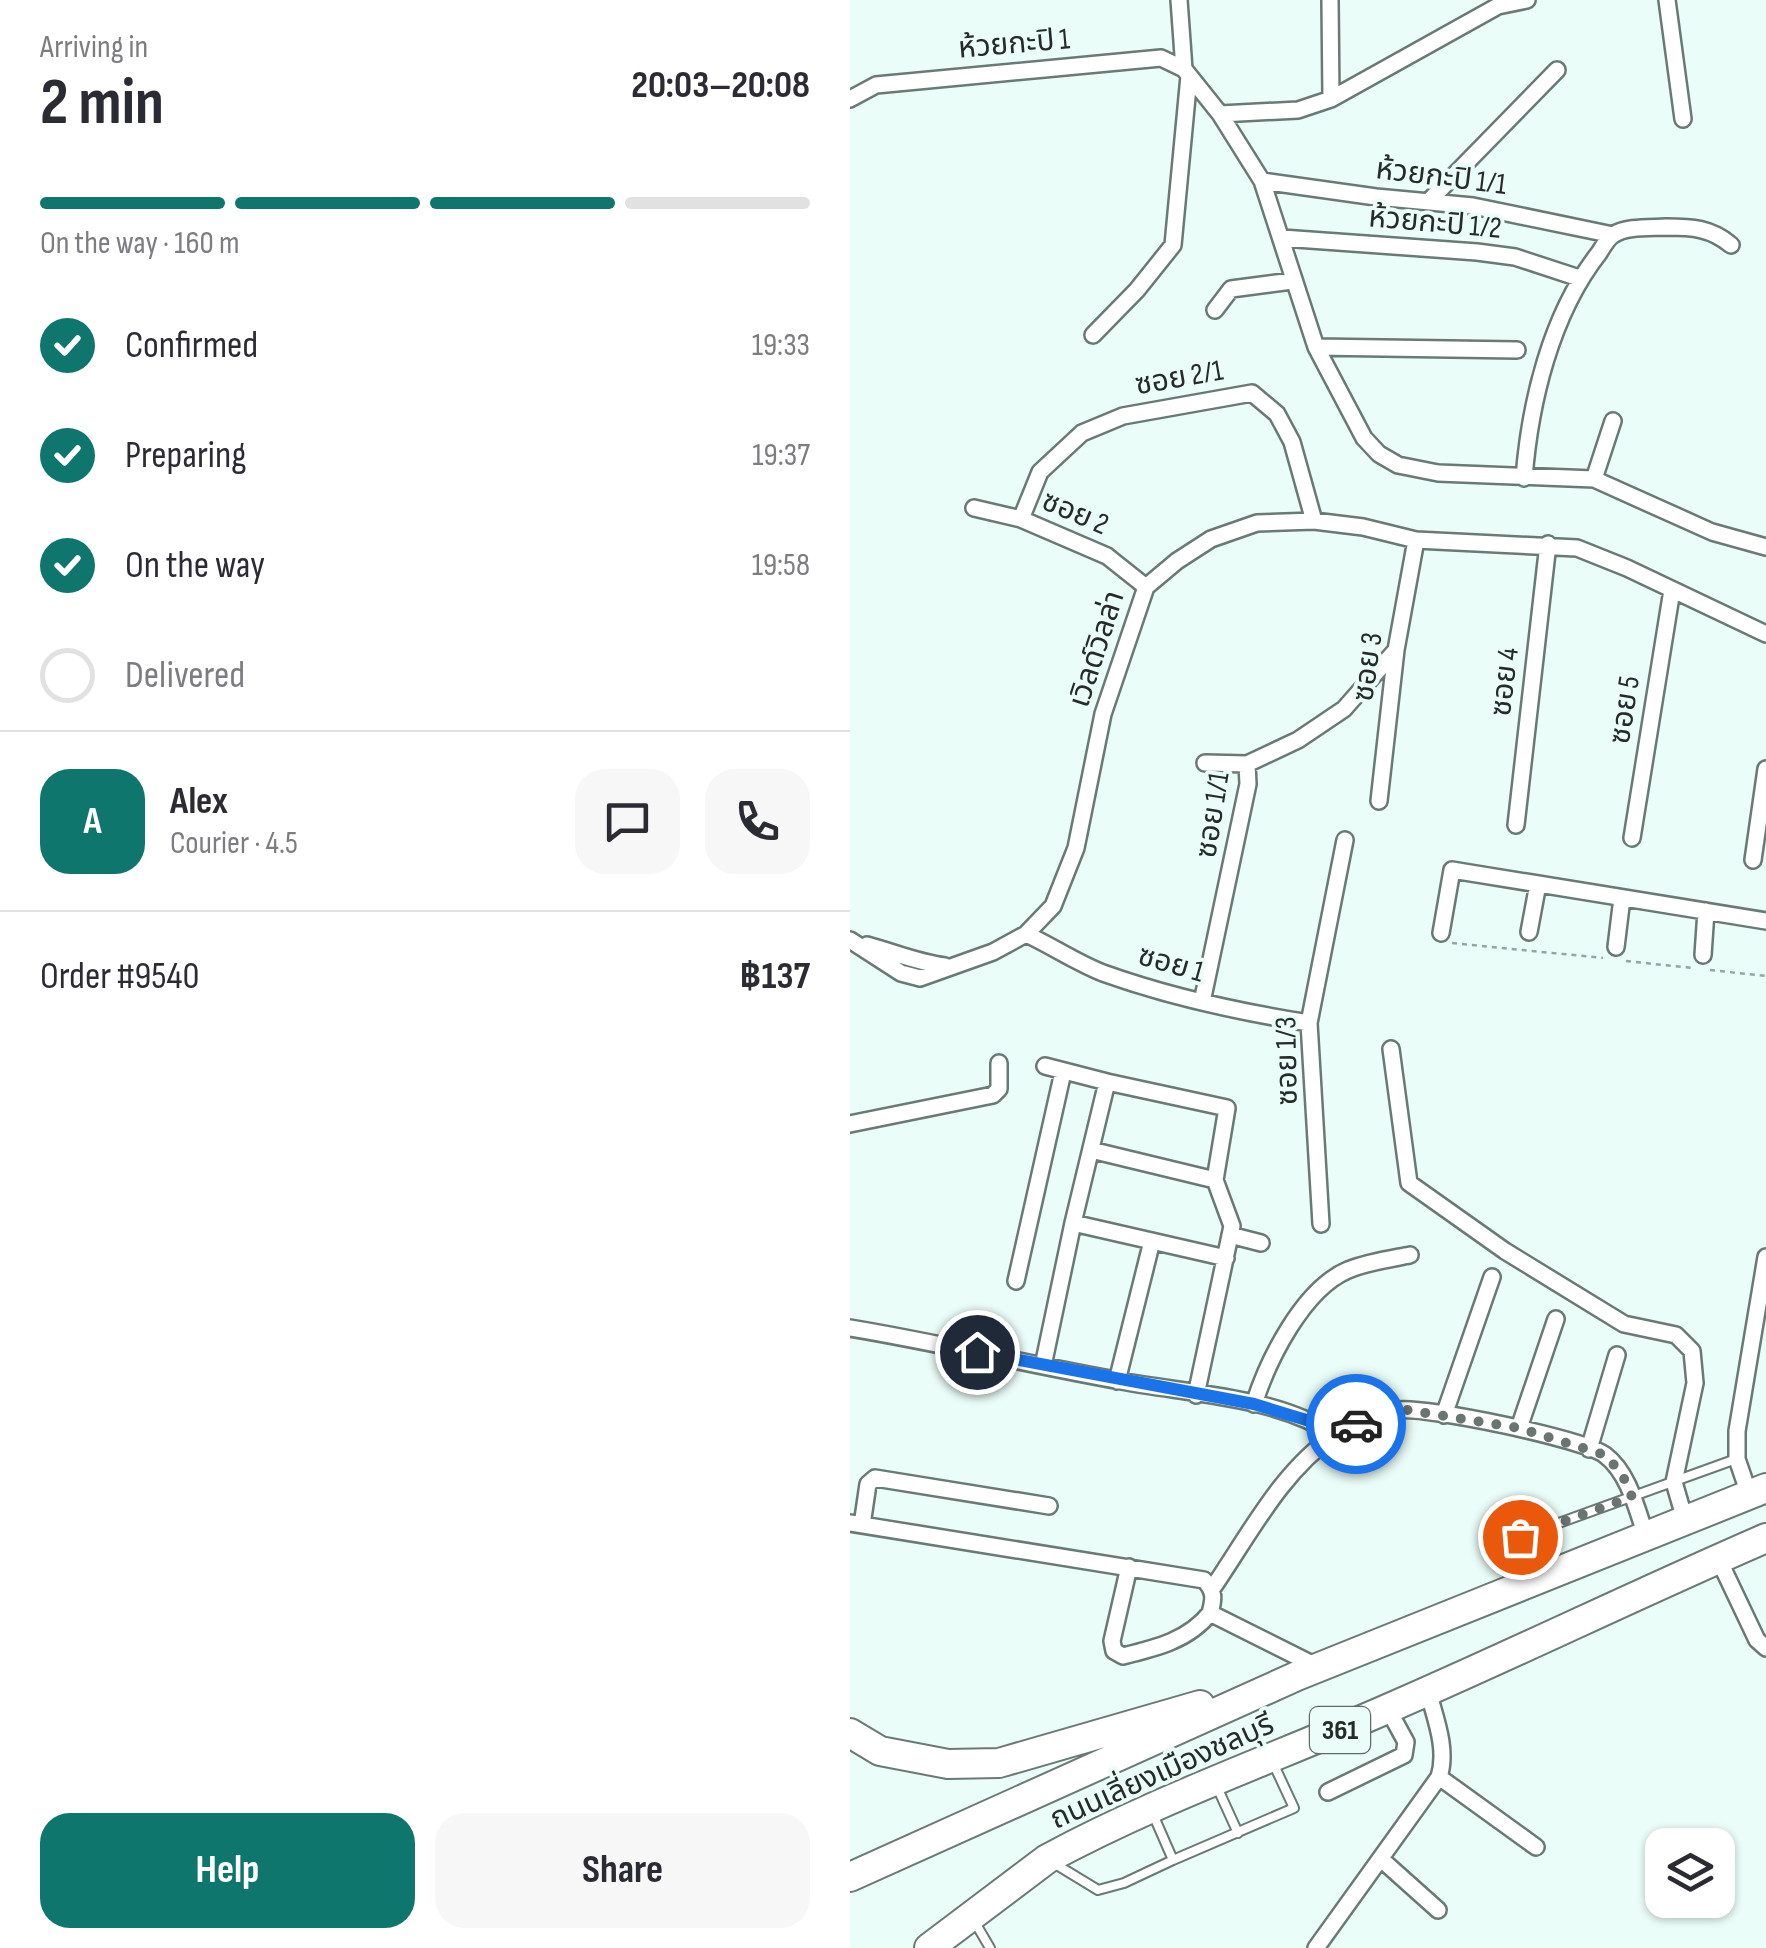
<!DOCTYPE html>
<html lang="en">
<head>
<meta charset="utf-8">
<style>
  :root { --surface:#fff; --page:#f7f7f7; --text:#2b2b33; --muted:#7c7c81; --line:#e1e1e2; --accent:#0f766e }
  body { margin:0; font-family:"Sofia Sans Condensed","Noto Sans Thai",sans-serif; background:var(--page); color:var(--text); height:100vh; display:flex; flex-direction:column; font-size:38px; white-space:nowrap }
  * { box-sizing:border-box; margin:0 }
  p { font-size:32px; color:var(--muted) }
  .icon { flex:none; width:55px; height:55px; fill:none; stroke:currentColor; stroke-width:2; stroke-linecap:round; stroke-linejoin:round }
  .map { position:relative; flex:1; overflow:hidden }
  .sheet { display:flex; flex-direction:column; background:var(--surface); width:850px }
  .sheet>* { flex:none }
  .tools { position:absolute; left:795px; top:1828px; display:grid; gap:20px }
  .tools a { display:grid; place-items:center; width:90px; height:90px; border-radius:20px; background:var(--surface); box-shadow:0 2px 8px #0004; font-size:50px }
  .pin { position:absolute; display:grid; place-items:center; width:85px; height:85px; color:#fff; margin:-42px; border:5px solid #fff; border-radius:50%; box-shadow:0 2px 10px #0007 }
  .courier { position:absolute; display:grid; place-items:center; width:100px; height:100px; margin:-50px; border:8px solid #1a73e8; border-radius:50%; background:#fff; color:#222; box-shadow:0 2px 12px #0007 }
  .head em { font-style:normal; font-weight:700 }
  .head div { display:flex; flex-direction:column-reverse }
  .head { display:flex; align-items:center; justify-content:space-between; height:170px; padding:0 40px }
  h1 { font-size:65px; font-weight:700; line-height:75px }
  .bar { display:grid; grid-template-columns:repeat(4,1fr); gap:15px 10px; align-content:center; height:120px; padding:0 40px }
  .bar i { height:12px; border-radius:8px; background:var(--line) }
  .bar .current { background:var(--accent) }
  .bar p { grid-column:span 4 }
  .line { display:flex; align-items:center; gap:25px; padding:0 40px; border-top:2px solid var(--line) }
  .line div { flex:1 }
  .round { display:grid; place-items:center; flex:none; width:105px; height:105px; border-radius:30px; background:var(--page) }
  ol { padding:0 40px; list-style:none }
  li { display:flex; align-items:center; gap:30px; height:110px }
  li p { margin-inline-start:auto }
  li .icon { padding:10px; border-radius:50%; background:var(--accent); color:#fff; stroke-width:4 }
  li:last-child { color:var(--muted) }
  li i { width:55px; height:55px; border:5px solid var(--line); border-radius:50% }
  .cta { display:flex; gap:20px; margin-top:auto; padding:20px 40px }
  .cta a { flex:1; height:115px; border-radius:30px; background:var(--accent); color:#fff; font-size:40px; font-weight:700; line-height:115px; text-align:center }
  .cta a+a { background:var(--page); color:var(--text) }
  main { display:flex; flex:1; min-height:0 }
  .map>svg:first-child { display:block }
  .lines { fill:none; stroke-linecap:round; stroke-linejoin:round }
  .service-casing { stroke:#697a75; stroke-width:12 }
  .minor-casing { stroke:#697a75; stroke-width:20 }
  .trunk-casing { stroke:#697a75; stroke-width:32 }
  .path { stroke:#97a5a1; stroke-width:2.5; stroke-dasharray:5 5; stroke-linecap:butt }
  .service { stroke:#fff; stroke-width:8 }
  .minor { stroke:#fff; stroke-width:15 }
  .trunk { stroke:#fff; stroke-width:28 }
  .done { stroke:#6a7471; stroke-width:10; stroke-dasharray:0 18 }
  .route { stroke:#1a73e8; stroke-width:12 }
  .labels { text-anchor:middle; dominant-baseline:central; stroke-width:8; stroke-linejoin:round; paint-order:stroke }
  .shield { fill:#ebfdf8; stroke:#606a67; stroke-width:2.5 }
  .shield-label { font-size:28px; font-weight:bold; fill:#242b29 }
  .street-label { font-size:30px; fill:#242b29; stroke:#ebfdf8 }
</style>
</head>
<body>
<main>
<section class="sheet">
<div class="head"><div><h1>2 min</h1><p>Arriving in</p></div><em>20:03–20:08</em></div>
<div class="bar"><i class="current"></i><i class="current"></i><i class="current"></i><i></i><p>On the way · 160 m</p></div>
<ol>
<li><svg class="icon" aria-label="check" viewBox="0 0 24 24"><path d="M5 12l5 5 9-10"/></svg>Confirmed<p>19:33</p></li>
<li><svg class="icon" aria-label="check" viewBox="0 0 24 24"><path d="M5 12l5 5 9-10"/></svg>Preparing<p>19:37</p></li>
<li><svg class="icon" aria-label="check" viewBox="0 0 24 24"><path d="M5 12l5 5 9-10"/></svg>On the way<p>19:58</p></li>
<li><i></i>Delivered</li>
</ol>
<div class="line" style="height:180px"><b class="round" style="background:var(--accent);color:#fff">A</b><div><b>Alex</b><p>Courier · 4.5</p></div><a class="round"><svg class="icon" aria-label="chat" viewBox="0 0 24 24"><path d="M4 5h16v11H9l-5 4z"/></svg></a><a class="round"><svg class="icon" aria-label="phone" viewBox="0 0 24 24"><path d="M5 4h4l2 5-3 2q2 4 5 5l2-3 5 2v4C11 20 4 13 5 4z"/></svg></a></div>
<div class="line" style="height:130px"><div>Order #9540</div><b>฿137</b></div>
<div class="cta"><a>Help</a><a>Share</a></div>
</section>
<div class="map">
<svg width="916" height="1948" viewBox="0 0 916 1948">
  <rect width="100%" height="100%" fill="#ebfdf8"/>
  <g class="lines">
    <g class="service-casing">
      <path id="service" d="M668,1579L670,1537L886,1459
        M367,1787L388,1833
        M302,1812L323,1860L444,1808L424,1765
        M202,1862L248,1890L274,1883L323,1860
        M123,1919L140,1948"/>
    </g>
    <g class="minor-casing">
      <path id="minor" d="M329,0L334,69
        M480,0L481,99
        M817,0L833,119
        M334,69L370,114L412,181L466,347L514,438L529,454L548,465L588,473L744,479L862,532L916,547
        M0,99L26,85L311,58L334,69
        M370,114L448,110L481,99L648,6L677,0
        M412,181L526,197L623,206L763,235
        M578,202L707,70
        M432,238L627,252L665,257L729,278
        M365,310L381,289L442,281
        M243,335L287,290L323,245L339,76
        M466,347L667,350
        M674,478C680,402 701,314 749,253C752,248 758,238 763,235C776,226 801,228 816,227C842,227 861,228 881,245
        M744,479L763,421
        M124,508L171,519L257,556L296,587
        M171,519L190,472L232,433L273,416L402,393L427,414L442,442L464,521
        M355,763L397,764
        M529,801L546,650L566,540
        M666,825L698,544
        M782,838L822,590
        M903,860L916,769
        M679,932L688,884
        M591,933L602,870L916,921
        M176,934C202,946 227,963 253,973C320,997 389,1012 459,1023
        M0,940L51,973L70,978L143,952L176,934L203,906L226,848L253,714L296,587L327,561L361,539L407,523L464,521L513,527L566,540L727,548L777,568L916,634
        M17,945C43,952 69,963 95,966
        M766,947L772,898
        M853,955L856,911
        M352,1002L398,784L397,764L448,740L494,709L546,650
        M541,1049L559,1183L655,1251L774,1324L826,1335L842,1351L845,1383L824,1482L835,1520
        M195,1066L257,1082
        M0,1124L143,1095L149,1089V1063
        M241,1150L365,1180
        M223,1223L376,1258
        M471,1224L459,1023L495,840
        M380,1235L411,1243
        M166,1281L213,1072
        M0,1328C91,1343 180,1365 271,1381C340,1394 425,1396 485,1435
        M193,1366L223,1223L257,1082L377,1108L365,1180L382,1226L346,1395
        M267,1381L302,1241
        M404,1404C418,1360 453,1289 498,1270C517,1262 539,1259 560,1255
        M594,1415L642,1277
        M669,1428L706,1319
        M739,1449L767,1355
        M899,1494L887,1459V1431L916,1257
        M0,1523L354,1580C365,1591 364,1599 360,1613L468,1667
        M12,1525L18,1484L25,1478L199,1506
        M868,1558L907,1640L916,1648
        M279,1567L262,1641L264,1651L273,1656C306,1648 339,1640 360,1613
        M362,1589C398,1537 431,1471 485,1435C503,1423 527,1413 548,1410C576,1406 734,1439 755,1455C779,1473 787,1510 796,1536
        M589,1777L686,1847
        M478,1792L554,1755L556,1742L538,1709
        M531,1859L588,1910
        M466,1948L589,1777C598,1749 585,1718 578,1691"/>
    </g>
    <g class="trunk-casing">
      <path id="trunk" d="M0,1733L30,1751L98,1764L149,1763L350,1705
        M0,1877L447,1676L916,1488
        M79,1948L197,1859C306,1800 423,1759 537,1709C664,1654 789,1593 916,1538"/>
    </g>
    <path class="path" d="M602,943L753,958
      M776,961L842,968
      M860,970L916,976"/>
    <use href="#service" class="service"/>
    <use href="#minor" class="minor"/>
    <use href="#trunk" class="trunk"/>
  </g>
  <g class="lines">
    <path class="done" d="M506,1424L551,1409L669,1428L755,1455L772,1474L782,1497L670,1537"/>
    <path class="route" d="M127,1352L404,1404L466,1423L485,1435L506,1424"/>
  </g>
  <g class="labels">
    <rect class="shield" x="460" y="1707" width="60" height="46" rx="8"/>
    <g class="shield-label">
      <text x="490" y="1730">361</text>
    </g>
    <g class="street-label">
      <text transform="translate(164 44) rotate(-5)">ห้วยกะปิ 1</text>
      <text transform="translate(591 177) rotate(7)">ห้วยกะปิ 1/1</text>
      <text transform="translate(585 223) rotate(5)">ห้วยกะปิ 1/2</text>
      <text transform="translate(329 378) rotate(-10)">ซอย 2/1</text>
      <text transform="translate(225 513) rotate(23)">ซอย 2</text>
      <text transform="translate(247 649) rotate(-72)">เวิลด์วิลล่า</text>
      <text transform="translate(518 667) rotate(-82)">ซอย 3</text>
      <text transform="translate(655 682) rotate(-83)">ซอย 4</text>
      <text transform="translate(775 710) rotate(-81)">ซอย 5</text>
      <text transform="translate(363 815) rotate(-81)">ซอย 1/1</text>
      <text transform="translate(321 964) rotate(16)">ซอย 1</text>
      <text transform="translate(437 1061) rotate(-91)">ซอย 1/3</text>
      <text transform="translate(312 1772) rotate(-24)">ถนนเลี่ยงเมืองชลบุรี</text>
    </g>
  </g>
</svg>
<div class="tools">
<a><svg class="icon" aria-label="layers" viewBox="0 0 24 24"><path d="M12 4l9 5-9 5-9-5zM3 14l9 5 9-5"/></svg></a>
</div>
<div class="pin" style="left:670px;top:1537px;background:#ea580c"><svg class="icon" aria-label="bag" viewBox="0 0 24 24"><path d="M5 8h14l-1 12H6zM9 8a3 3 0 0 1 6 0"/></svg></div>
<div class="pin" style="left:127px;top:1352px;background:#1f2937"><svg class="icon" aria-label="home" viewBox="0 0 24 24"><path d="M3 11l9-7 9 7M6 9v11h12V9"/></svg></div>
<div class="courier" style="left:506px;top:1424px"><svg class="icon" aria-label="car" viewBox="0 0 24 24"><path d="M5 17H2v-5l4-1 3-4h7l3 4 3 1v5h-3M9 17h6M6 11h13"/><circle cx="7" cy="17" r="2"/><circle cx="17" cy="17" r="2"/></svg></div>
</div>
</main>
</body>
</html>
